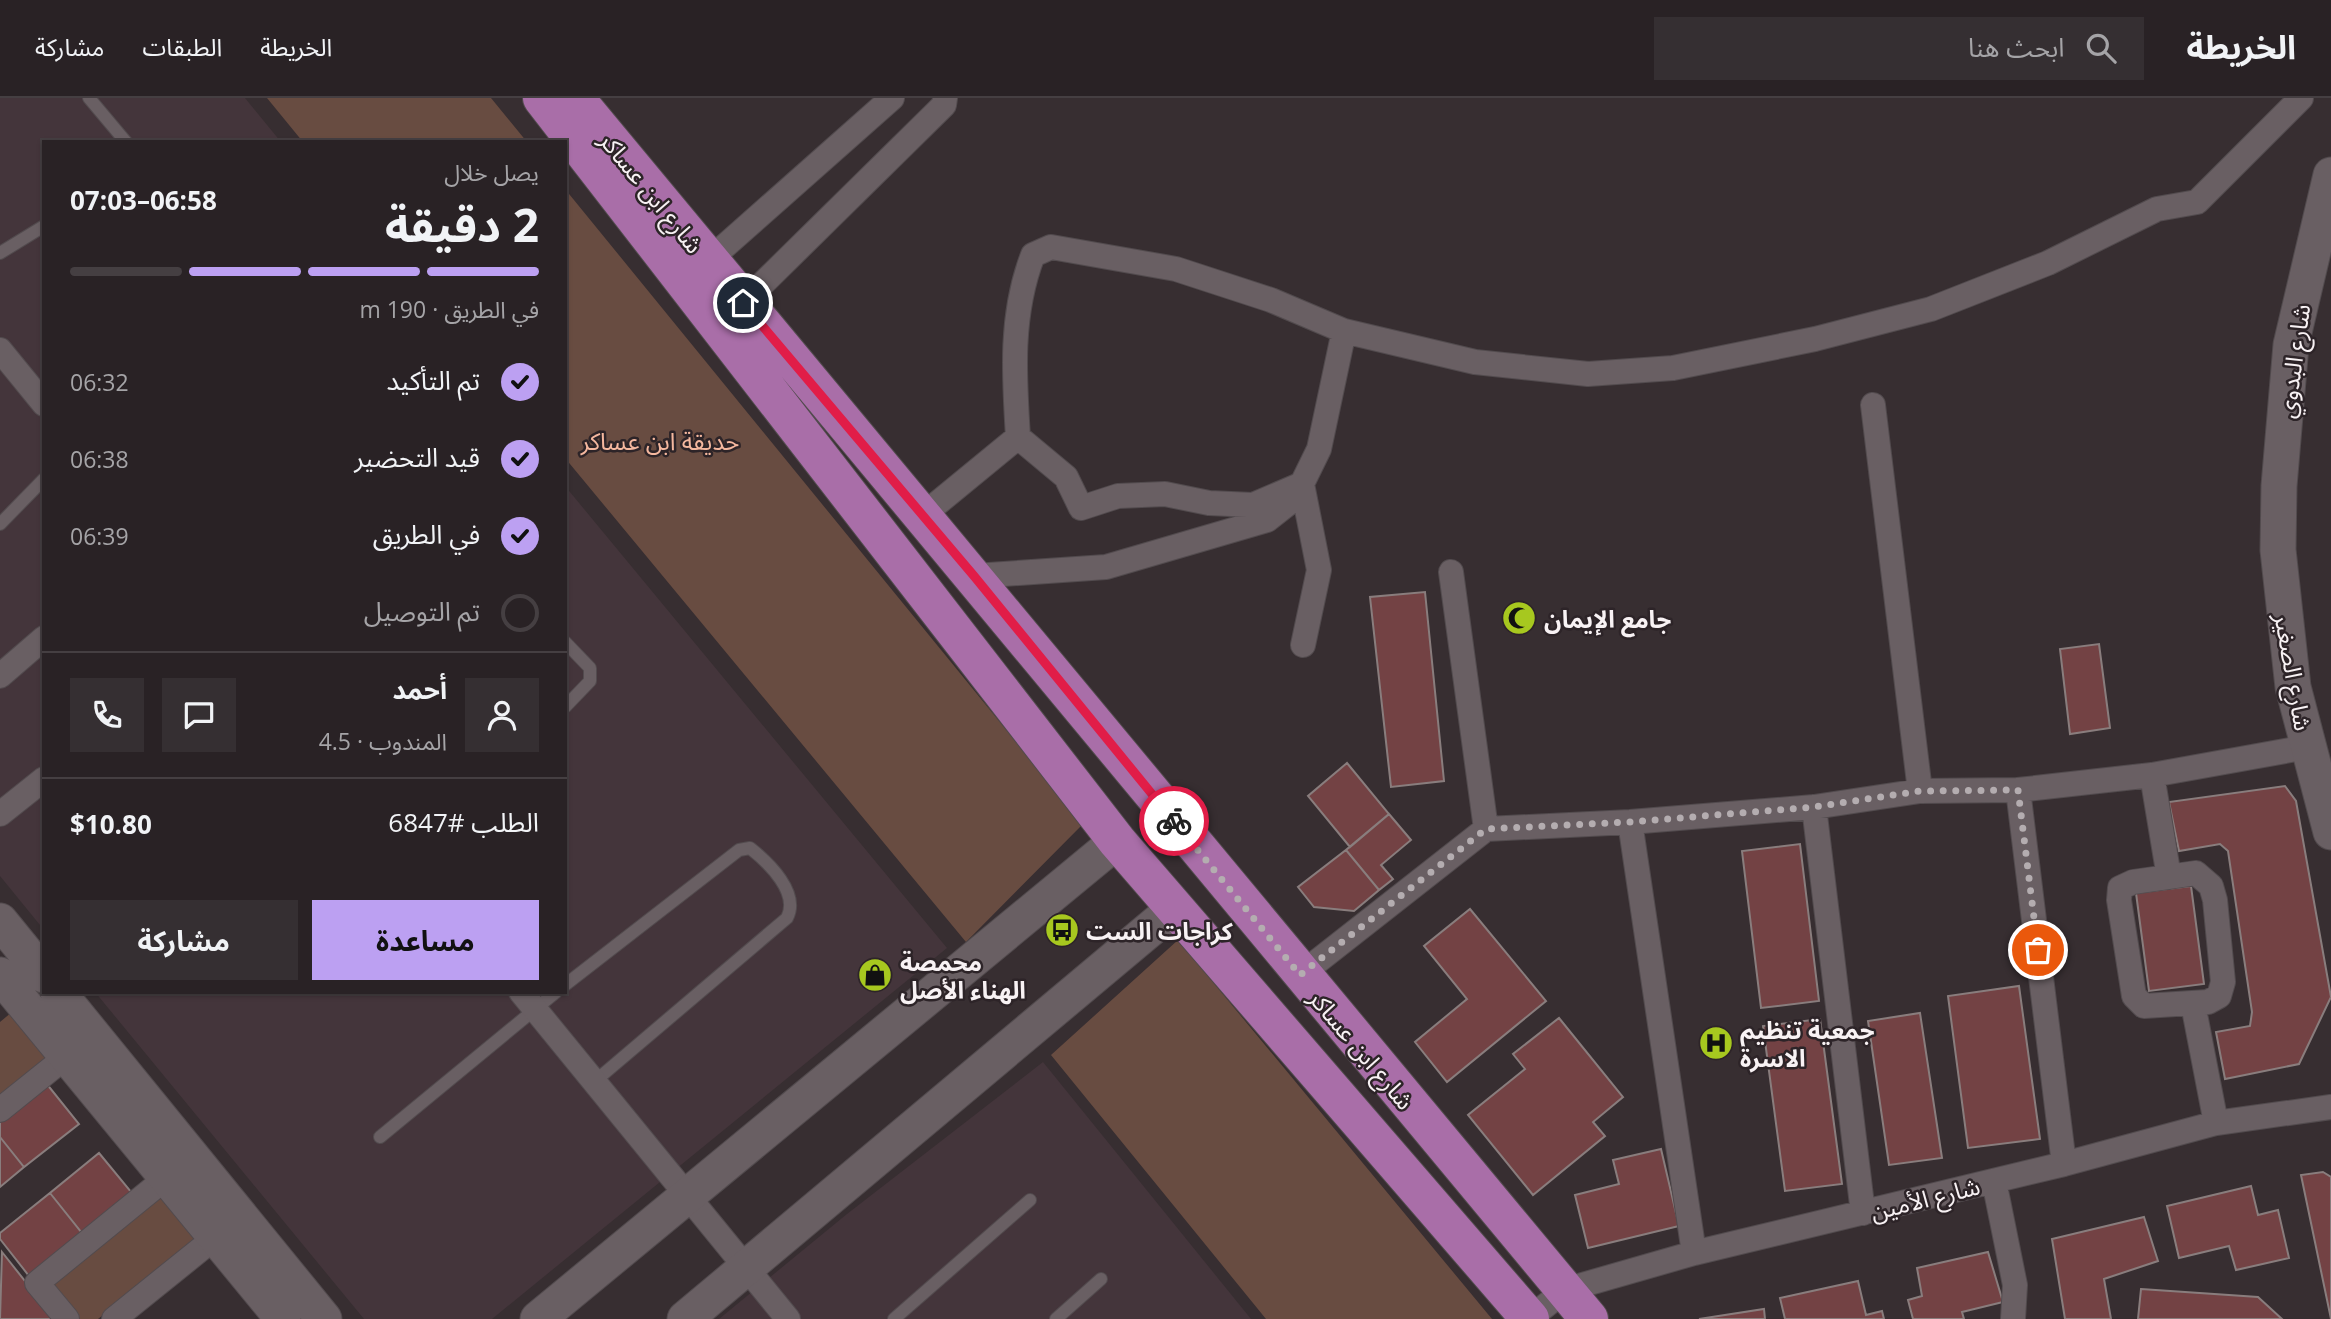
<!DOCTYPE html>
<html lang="ar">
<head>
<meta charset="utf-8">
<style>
  :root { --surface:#292225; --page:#352f32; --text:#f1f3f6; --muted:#a5a4a7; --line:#453f42; --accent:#bca0f2 }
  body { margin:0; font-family:"Open Sans","Noto Sans Arabic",sans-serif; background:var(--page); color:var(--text); direction:rtl; height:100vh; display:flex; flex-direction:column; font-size:26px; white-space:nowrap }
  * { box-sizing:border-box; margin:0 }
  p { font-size:23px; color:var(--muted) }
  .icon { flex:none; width:38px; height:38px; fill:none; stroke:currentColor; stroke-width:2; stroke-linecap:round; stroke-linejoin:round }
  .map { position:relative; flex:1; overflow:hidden; direction:ltr }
  .side { position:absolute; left:42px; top:42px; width:525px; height:854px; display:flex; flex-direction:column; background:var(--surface); border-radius:0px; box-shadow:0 2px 5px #0004,0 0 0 2px var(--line); direction:rtl }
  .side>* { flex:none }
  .pin { position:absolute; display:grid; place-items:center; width:60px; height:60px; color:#fff; margin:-30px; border:4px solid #fff; border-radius:50%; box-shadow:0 2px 7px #0007 }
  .courier { position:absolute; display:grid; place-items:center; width:70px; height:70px; margin:-35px; border:5px solid #e11d48; border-radius:50%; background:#fff; color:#222; box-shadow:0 2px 9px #0007 }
  .head em { font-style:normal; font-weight:700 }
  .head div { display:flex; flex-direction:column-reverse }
  .head { display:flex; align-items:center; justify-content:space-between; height:119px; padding:0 28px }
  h1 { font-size:46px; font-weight:700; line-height:52px }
  .bar { display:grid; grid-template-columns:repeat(4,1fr); gap:10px 7px; align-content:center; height:84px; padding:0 28px }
  .bar i { height:9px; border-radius:5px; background:var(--line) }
  .bar .on { background:var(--accent) }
  .bar p { grid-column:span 4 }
  .line { display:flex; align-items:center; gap:18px; padding:0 28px; border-top:2px solid var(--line) }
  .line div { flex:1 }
  .round { display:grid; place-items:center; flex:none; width:74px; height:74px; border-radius:0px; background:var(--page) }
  ol { padding:0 28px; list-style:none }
  li { display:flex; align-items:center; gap:21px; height:77px }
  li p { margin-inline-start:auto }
  li .icon { padding:7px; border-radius:50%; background:var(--accent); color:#111; stroke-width:4 }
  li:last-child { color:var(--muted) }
  li i { width:38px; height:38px; border:4px solid var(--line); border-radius:50% }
  .action { display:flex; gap:14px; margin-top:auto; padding:14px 28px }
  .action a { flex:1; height:80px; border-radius:0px; background:var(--accent); color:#111; font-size:28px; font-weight:700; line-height:80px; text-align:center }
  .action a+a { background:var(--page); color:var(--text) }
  header { display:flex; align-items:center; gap:42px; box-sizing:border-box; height:98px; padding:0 35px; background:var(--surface); border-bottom:2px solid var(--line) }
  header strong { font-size:33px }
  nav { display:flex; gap:38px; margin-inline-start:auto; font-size:24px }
  .search { width:490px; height:63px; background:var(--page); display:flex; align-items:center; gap:18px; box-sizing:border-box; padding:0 24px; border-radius:0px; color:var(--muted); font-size:26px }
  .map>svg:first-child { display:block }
  .built { fill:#44353b }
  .green { fill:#684c41 }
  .building { fill:#734244; stroke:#897d7d; stroke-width:2 }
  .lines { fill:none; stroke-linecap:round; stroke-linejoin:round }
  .lane-casing { stroke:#524b4e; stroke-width:14 }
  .street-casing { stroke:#524b4e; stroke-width:26 }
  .secondary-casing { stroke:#524b4e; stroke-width:37 }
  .primary-casing { stroke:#524b4e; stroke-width:40 }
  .lane { stroke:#695f63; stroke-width:12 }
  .street { stroke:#695f63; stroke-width:24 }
  .secondary { stroke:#695f63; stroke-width:35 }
  .primary { stroke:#a96ea8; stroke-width:38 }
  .done { stroke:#b4adb0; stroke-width:7; stroke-dasharray:0 12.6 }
  .route { stroke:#e11d48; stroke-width:9 }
  .labels { text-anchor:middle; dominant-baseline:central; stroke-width:5; stroke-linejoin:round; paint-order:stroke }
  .street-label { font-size:24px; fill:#f8f2f4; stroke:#2d2428 }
  .park-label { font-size:24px; fill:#f5b89f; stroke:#2d2428 }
  .poi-label { font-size:24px; font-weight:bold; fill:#f8f2f4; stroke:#2d2428; text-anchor:start }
</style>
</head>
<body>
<header>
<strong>الخريطة</strong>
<div class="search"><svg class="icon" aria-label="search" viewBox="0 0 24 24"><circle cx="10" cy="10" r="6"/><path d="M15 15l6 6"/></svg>ابحث هنا</div>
<nav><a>الخريطة</a><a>الطبقات</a><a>مشاركة</a></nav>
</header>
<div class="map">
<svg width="2331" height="1221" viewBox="0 0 2331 1221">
  <rect width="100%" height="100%" fill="#372e31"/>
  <path class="built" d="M0,0H245L281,44H44V832L0,778Z
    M565,388L947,850L492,1221H364L95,894H565Z
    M1043,964L1251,1221H719L847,1116Z"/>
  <path class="green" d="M267,0H491L527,44H303Z
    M565,91L1083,726L966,844L565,360Z
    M1178,842L1492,1221H1266L1051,957Z
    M12,914L48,960L0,999V924Z
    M161,1095L198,1140L98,1221H75L47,1186Z"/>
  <path class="building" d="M1425,494L1444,683L1391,689L1370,499Z
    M2099,546L2110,630L2070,636L2060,551Z
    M1347,665L1389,716L1350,749L1308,698Z
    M2285,688L2296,703L2331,899L2299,966L2225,981L2216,934L2250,928L2252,914L2228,753L2220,746L2179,753L2169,704Z
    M1389,716L1411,742L1381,767L1393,781L1379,792L1346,752Z
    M1800,746L1819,903L1761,910L1742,753Z
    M1346,752L1379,792L1354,813L1314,809L1298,789Z
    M2191,788L2204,886L2149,893L2136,795Z
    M1470,811L1546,903L1447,984L1415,944L1467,901L1424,848Z
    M2019,888L2040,1041L1968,1050L1948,898Z
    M1920,915L1942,1060L1889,1067L1868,923Z
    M1559,920L1623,999L1593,1024L1605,1038L1533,1097L1468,1017L1525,971L1513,956Z
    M1820,921L1842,1086L1785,1093L1763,928Z
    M46,985L79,1026L24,1069L0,1039V1023Z
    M0,1039L24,1069L0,1089Z
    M1661,1051L1679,1128L1588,1150L1575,1097L1619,1086L1613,1062Z
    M99,1055L132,1095L82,1135L50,1095Z
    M2323,1074L2331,1079V1221L2301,1077Z
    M2251,1088L2258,1117L2278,1112L2289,1160L2236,1172L2229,1148L2179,1160L2167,1108Z
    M50,1095L82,1135L29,1178L0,1141V1135Z
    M2144,1119L2158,1163L2104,1181L2111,1221H2065L2052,1141Z
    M2,1154L55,1221H0Z
    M1988,1154L2003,1204L1962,1214L1964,1221H1913L1908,1202L1922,1198L1917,1170Z
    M1858,1183L1866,1217L1882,1213L1884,1221H1785L1780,1200Z
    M2141,1191L2258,1199L2282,1221H2138Z
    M1764,1211L1765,1221H1699Z"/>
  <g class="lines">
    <g class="lane-casing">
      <path id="lane" d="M89,0L126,44
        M0,155L44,128
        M0,426L44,381
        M565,544L590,570V583L565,609
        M565,887L739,752L750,750C769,765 800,795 787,820L594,984
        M380,1039L556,894
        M894,1221L1030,1102
        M1056,1221L1101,1181"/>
    </g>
    <g class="street-casing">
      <path id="street" d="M708,163L892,0
        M743,205L944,7L945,0
        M0,252L44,306
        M1873,307L1920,693
        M1018,339L1066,379L1081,410L1118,398L1165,396L1209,405L1253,407L1302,386L1319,472L1303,547
        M923,417L1018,339C1014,277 1010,216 1033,157L1051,149L1176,171L1271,202L1344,233L1475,264L1588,276L1673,270L1815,241L1931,211L2048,165L2157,111L2197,104L2301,0
        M1451,474L1486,731
        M974,478L1106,469L1267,422L1295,400L1319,351L1344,233
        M0,578L44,540
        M2152,677L2169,779
        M2018,692L2064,1066
        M1814,709L1863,1115
        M0,716L44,681
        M1630,724L1694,1155
        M2196,775L2211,788L2215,802L2223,884L2219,898L2208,904L2144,908L2134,898L2119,802L2120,790L2133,784Z
        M1300,877L1486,731L1630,724L1814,709L1920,693L2018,692L2152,677L2307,649
        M521,894L788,1221
        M2193,906L2216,1025
        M0,1012L67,958
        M1994,1083L2015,1187L2013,1221
        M67,1221L37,1185L166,1080
        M114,1221L217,1138
        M1529,1221L1565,1192L1694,1155L2064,1066L2216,1025L2331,1009"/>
    </g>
    <g class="secondary-casing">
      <path id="secondary" d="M2331,77L2291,247L2279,388L2278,452L2293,589L2331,734
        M0,823L44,877
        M0,877L283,1221
        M58,894L324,1221
        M538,1221L1117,743
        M685,1221L1174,811"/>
    </g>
    <g class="primary-casing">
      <path id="primary" d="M542,0L1117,743L1530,1221
        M575,0L1589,1221"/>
    </g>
    <use href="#lane" class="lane"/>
    <use href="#street" class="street"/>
    <use href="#secondary" class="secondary"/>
    <use href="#primary" class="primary"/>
  </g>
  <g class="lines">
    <path class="done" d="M1174,723L1300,877L1486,731L1630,724L1814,709L1920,693L2018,692L2038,852"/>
    <path class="route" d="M743,205L974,478L1174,723"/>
  </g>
  <defs>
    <g id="mosque-disc" transform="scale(1.75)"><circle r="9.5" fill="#a7c81f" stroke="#2d2428"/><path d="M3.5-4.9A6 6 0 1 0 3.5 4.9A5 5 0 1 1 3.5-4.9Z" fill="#111"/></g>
    <g id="bus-disc" transform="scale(1.75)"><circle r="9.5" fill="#a7c81f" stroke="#2d2428"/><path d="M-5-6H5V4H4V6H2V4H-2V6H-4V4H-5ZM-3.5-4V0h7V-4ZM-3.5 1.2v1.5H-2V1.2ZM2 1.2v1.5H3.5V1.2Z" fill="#111"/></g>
    <g id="shop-disc" transform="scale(1.75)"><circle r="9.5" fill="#a7c81f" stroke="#2d2428"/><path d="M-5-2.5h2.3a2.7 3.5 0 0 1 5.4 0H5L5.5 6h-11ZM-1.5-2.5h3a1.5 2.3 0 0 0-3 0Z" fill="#111"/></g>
    <g id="hospital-disc" transform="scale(1.75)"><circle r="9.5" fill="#a7c81f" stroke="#2d2428"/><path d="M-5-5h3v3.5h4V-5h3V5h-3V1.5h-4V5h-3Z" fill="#111"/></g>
  </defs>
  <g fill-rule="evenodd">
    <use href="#mosque-disc" x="1519" y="520"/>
    <use href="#bus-disc" x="1062" y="832"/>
    <use href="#shop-disc" x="875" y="877"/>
    <use href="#hospital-disc" x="1716" y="945"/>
  </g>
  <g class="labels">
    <g class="street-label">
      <text transform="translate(652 94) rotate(51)">شارع ابن عساكر</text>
      <text transform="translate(2293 263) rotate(-82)">شارع البدوي</text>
      <text transform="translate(2294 574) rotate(80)">شارع الصغير</text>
      <text transform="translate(1362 951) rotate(50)">شارع ابن عساكر</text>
      <text transform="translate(1925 1100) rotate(-14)">شارع الأمين</text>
    </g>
    <g class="park-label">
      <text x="660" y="342">حديقة ابن عساكر</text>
    </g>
    <g class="poi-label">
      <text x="1544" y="520">جامع الإيمان</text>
      <text x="1086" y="832">كراجات الست</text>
      <text x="900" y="863">محمصة<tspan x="900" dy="28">الهناء الأصل</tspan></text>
      <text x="1740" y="931">جمعية تنظيم<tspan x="1740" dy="28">الاسرة</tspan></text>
    </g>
  </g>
</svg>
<div class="pin" style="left:2038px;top:852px;background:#ea580c"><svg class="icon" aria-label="bag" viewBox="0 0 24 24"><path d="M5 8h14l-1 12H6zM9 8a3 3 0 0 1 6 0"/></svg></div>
<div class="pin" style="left:743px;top:205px;background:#1f2937"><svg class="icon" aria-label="home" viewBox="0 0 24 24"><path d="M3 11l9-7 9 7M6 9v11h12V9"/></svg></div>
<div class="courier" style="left:1174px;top:723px"><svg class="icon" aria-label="bike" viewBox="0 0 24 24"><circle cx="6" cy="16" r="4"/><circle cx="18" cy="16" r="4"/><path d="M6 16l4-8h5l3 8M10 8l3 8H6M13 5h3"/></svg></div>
<section class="side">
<div class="head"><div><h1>2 دقيقة</h1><p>يصل خلال</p></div><em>06:58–07:03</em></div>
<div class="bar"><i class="on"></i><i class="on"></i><i class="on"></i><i></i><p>في الطريق · 190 m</p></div>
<ol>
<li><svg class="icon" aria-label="check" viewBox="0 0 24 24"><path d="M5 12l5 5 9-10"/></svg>تم التأكيد<p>06:32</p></li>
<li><svg class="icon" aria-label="check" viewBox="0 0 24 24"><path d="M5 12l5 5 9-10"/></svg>قيد التحضير<p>06:38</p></li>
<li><svg class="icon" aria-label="check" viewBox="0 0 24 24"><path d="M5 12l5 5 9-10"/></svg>في الطريق<p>06:39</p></li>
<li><i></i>تم التوصيل</li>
</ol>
<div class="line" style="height:126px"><a class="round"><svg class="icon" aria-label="person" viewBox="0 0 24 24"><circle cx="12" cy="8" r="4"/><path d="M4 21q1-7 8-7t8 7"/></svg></a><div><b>أحمد</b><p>المندوب · 4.5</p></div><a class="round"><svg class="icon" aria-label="chat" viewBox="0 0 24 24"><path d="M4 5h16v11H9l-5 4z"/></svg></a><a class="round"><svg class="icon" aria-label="phone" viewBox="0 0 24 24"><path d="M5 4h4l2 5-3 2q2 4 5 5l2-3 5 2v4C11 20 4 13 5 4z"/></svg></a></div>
<div class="line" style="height:91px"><div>الطلب #6847</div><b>$10.80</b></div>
<div class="action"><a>مساعدة</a><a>مشاركة</a></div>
</section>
</div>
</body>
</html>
